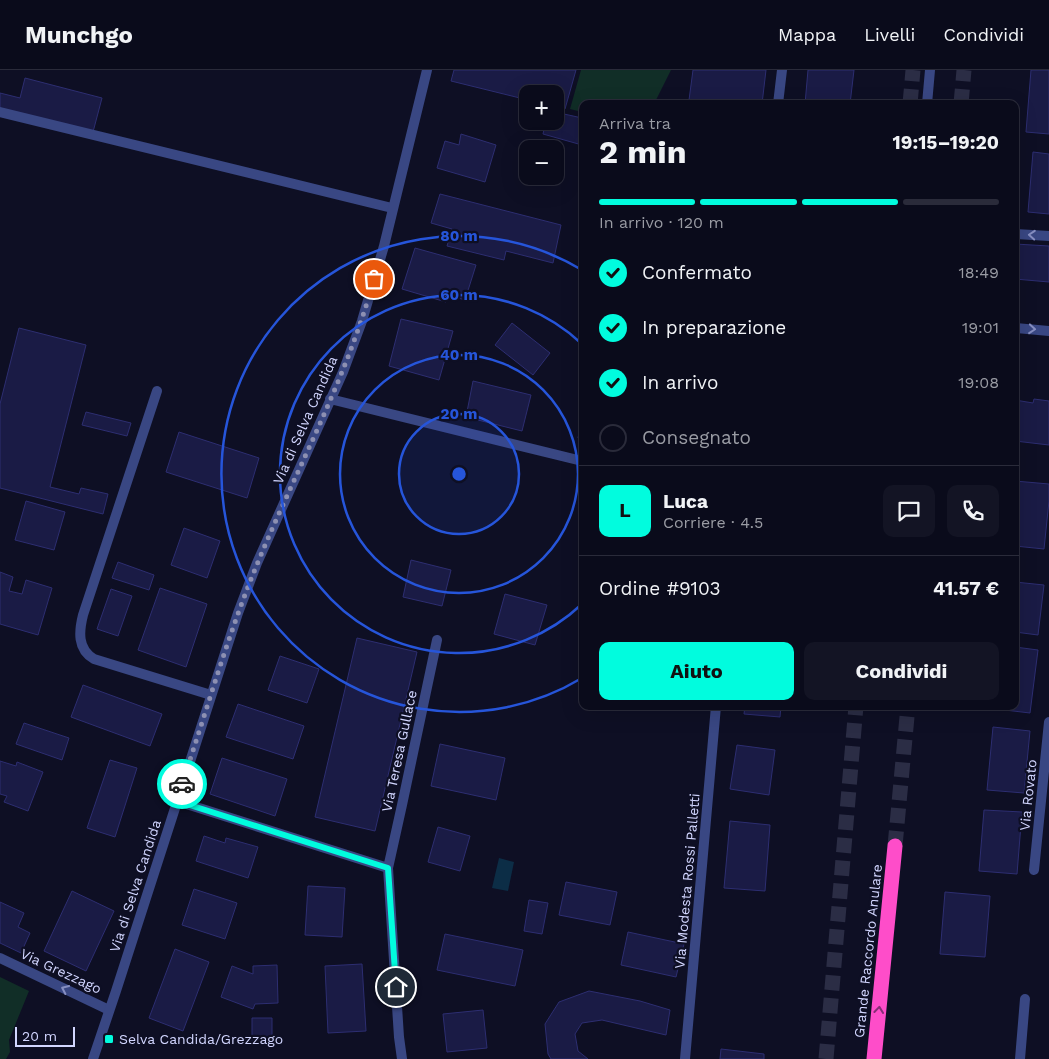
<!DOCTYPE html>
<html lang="it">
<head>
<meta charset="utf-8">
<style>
  :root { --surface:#0a0b1b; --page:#131424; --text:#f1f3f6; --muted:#999ba3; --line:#2a2b3a; --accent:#01fcde }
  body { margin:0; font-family:"Work Sans",sans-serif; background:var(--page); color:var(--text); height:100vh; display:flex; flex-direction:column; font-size:19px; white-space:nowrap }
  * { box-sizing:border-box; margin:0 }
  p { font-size:16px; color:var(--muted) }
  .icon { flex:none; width:28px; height:28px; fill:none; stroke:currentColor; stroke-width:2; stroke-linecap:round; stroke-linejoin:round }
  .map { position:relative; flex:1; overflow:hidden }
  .panel { position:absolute; left:579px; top:30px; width:440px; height:610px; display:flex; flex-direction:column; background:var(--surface); border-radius:10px; box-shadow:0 5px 20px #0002,0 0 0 1px var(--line) }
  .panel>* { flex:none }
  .buttons { position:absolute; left:519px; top:15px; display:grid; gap:10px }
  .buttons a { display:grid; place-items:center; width:45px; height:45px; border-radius:10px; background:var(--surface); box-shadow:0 5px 20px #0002,0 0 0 1px var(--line); font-size:25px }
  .scale { position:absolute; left:15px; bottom:12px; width:60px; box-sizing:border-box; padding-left:5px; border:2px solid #d2d6ff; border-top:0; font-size:14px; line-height:18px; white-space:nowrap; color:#d2d6ff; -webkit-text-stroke:4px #0e0f24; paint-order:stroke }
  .pin { position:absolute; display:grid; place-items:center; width:42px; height:42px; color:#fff; margin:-21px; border:2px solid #fff; border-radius:50%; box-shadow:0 1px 5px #0007 }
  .courier { position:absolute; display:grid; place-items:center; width:50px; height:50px; margin:-25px; border:4px solid #01fcde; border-radius:50%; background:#fff; color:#222; box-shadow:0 1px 6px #0007 }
  .overview em { font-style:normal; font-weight:700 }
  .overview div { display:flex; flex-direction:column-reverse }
  .overview { display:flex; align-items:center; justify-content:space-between; height:85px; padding:0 20px }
  h1 { font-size:32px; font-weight:700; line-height:38px }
  .bar { display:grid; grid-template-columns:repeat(4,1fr); gap:8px 5px; align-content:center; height:60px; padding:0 20px }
  .bar i { height:6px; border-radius:4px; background:var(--line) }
  .bar .active { background:var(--accent) }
  .bar p { grid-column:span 4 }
  .line { display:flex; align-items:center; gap:12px; padding:0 20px; border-top:1px solid var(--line) }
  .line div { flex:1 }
  .round { display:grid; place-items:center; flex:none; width:52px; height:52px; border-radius:10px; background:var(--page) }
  ol { padding:0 20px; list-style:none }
  li { display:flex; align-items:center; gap:15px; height:55px }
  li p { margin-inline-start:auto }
  li .icon { padding:5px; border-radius:50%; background:var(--accent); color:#111; stroke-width:4 }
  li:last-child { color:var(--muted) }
  li i { width:28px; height:28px; border:2px solid var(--line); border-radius:50% }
  .cta { display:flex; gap:10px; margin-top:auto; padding:10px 20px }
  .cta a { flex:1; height:58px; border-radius:10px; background:var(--accent); color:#111; font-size:20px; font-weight:700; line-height:58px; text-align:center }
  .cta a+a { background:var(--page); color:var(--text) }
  header { display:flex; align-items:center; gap:30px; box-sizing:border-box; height:70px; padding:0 25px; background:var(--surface); border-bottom:1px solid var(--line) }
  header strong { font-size:24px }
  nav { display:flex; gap:28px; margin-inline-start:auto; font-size:18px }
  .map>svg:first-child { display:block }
  .green { fill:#112e27 }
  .water { fill:#0c2d46 }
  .building { fill:#1a1b45; stroke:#2d2e71 }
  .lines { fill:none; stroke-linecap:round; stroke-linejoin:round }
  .motorway-tunnel { stroke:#2b2d45; stroke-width:15; stroke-dasharray:15 8; stroke-linecap:butt }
  .service { stroke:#394783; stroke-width:10 }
  .minor { stroke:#394783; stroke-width:10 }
  .tertiary { stroke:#394783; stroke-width:10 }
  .motorway { stroke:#fe4dc9; stroke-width:15 }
  .oneway { stroke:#868ec1 }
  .oneway2 { stroke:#862e76 }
  .done { stroke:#8d90b2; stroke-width:5; stroke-dasharray:0 9 }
  .route { stroke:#01fcde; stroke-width:6 }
  .ring { fill:none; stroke:#2655da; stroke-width:2.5 }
  .poi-dot { fill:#01fcde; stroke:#0e0f24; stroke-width:2 }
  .labels { text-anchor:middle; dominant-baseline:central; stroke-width:4.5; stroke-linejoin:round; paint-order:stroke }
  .street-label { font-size:14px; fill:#d2d6ff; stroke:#0e0f24 }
  .poi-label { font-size:14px; fill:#d2d6ff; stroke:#0e0f24; text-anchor:start }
  .centre { fill:#2655da; stroke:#0e0f24; stroke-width:2.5 }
  .ring-label { font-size:15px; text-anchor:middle; font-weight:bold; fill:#2655da; stroke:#0e0f24; stroke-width:4.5; stroke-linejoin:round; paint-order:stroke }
</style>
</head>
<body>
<header>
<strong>Munchgo</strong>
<nav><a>Mappa</a><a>Livelli</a><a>Condividi</a></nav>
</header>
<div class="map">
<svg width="1049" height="989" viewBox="0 0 1049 989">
  <rect width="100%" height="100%" fill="#0e0f24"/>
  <path class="green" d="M581,0H671L654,34H582V42L570,39Z
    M0,907L29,921L9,970L10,982L6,989H0Z"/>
  <path class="water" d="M499,788L514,792L508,821L492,818Z"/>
  <path class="building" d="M454,0H576L565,39L555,36V24H528V30L451,11Z
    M693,0H766L762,34H717L689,30Z
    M808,0H854L850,34H805Z
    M1031,0H1049V64L1026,62Z
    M25,8L102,28L93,62L0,38V23L20,28Z
    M555,42L582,48V75L543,64L546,51H555Z
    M461,64L496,75L485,112L437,98L445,71L459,75Z
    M1033,82L1049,84V144L1028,142Z
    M440,124L561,155L553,193L506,181L504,190L447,176L452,159L431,153Z
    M1015,174L1049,176V212L1015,209Z
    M415,178L476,195L465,230L451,226L446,232L402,219Z
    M401,249L453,261L439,310L389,296Z
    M512,253L550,283L533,305L495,275Z
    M19,258L86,275L50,417L79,424L81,418L108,424L103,444L0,418V334Z
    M473,311L531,325L522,361L466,347Z
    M1034,329L1049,331V375L1015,371V330L1033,333Z
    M86,342L131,353L127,366L82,355Z
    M582,347V370L578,368Z
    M179,362L259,388L247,428L166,402Z
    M1015,411L1049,414V431L1044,479L1015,476Z
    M26,431L65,442L54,480L15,470Z
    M184,458L220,471L207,508L171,495Z
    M411,490L451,500L442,536L403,527Z
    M118,492L154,505L149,520L112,508Z
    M0,502L13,507L9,521L22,524L26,510L52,518L38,565L0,554Z
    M1015,512L1044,515L1038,565L1015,562Z
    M160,518L207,534L186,597L138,580Z
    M111,519L132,526L118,566L97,559Z
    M505,524L547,535L535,575L494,564Z
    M357,568L417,582L375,761L315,747Z
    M1015,577L1038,580L1030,643L988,638V636H1015Z
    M280,586L319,599L307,633L268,620Z
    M83,615L162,644L150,676L71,647Z
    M238,634L304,656L293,689L226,667Z
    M745,636H781L780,647L744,644Z
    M24,653L69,668L62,690L16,674Z
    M993,657L1030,661L1024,723L987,720Z
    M440,674L505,688L496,730L431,716Z
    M737,675L775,680L769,725L730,719Z
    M222,688L287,709L275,746L210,724Z
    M110,690L137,698L115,767L87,758Z
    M0,691L16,696L17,692L43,702L28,741L4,732L7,726L0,724Z
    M984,740L1022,742L1017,804L979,801Z
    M730,751L770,755L765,821L724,818Z
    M438,757L470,766L460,801L428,792Z
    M204,766L225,773L226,768L258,777L248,808L196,791Z
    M566,812L617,822L610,855L559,845Z
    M308,816L345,818L342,867L305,865Z
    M194,819L237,833L225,869L182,855Z
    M72,821L114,841L86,901L44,881Z
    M945,822L990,826L985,887L940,884Z
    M529,830L548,833L542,864L524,861Z
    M0,832L24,843L18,857L30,863L21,883L0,873Z
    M628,862L684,874L676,907L621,895Z
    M445,864L523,880L515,916L437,900Z
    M175,879L209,892L183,961L149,948Z
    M362,894L366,961L328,963L325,896Z
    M277,895L278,933L255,934L253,939L221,927L232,896L253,904V896Z
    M589,921L640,931L670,940L666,965L602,950L582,953L575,964L578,981L588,989H551L548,984L545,954L559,932Z
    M483,940L487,978L447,982L443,944Z
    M252,948H272V973H252Z
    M721,979L764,984V989H720Z"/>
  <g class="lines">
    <path class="motorway-tunnel" d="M910,34L913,0
      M961,34L964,0
      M895,776L908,636
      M826,989L856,636"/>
    <path class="service" d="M0,42L392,138"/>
    <path class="minor" d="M778,34L782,0
      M157,321L83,545C79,561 77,579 94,589L211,625
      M330,329L582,391
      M177,731L388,798
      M1034,800L1049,652
      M0,888L109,940
      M402,989L399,967L388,798L402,735L437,570
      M685,989L716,636
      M1020,989L1025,929"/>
    <path class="tertiary" d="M927,34L930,0
      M1015,164L1049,166
      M1015,258L1049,261
      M93,989L116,921L238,543L257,493L343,302L362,251L384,176L427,0"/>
    <path class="motorway" d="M874,989L895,776"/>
  </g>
  <defs><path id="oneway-chevron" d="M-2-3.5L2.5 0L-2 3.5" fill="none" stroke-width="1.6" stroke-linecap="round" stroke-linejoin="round" transform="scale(1.25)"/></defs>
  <g class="oneway">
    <use href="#oneway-chevron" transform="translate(1032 165) rotate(-176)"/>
    <use href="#oneway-chevron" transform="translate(1032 259) rotate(5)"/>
    <use href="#oneway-chevron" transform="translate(65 919) rotate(-155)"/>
  </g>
  <use class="oneway2" href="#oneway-chevron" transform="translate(879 940) rotate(-84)"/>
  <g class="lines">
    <path class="done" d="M182,714C207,640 228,564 258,492C297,398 347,308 374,209"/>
    <path class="route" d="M182,714L177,731L388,798L396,917"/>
  </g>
  <circle cx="459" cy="404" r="60" fill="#2655da" fill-opacity=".12"/>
  <g class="ring">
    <circle cx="459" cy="404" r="60"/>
    <circle cx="459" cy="404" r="119"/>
    <path d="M582 534A179 179 0 1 1 582 274"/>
    <path d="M582 608A238 238 0 1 1 582 200"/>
  </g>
  <rect class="poi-dot" x="104" y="964" width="10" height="10" rx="2.5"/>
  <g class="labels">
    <g class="street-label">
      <text transform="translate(305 350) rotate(-66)">Via di Selva Candida</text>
      <text transform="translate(399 681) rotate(-78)">Via Teresa Gullace</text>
      <text transform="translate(1028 725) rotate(-84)">Via Rovato</text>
      <text transform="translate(687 811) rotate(-85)">Via Modesta Rossi Palletti</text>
      <text transform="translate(135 816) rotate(-72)">Via di Selva Candida</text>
      <text transform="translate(868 881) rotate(-84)">Grande Raccordo Anulare</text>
      <text transform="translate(61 901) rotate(25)">Via Grezzago</text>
    </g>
    <g class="poi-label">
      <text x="119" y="969">Selva Candida/Grezzago</text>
    </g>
  </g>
  <circle cx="459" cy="404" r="8" class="centre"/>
  <g class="ring-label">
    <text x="459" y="171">80 m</text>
    <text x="459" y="230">60 m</text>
    <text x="459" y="290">40 m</text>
    <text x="459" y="349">20 m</text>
  </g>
</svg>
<div class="buttons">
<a>+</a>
<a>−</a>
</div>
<div class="scale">20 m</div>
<div class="pin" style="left:374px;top:209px;background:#ea580c"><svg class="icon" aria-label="bag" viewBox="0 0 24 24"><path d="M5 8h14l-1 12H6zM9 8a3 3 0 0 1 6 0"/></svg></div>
<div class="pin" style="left:396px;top:917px;background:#1f2937"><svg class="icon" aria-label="home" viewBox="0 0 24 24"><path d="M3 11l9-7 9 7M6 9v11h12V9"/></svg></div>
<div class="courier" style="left:182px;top:714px"><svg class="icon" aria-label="car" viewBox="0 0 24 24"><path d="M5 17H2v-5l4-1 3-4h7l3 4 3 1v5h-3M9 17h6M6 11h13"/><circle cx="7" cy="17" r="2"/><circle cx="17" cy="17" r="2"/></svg></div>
<section class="panel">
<div class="overview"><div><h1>2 min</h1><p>Arriva tra</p></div><em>19:15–19:20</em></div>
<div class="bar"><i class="active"></i><i class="active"></i><i class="active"></i><i></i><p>In arrivo · 120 m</p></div>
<ol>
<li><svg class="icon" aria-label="check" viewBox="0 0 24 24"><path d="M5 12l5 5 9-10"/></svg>Confermato<p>18:49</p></li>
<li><svg class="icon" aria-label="check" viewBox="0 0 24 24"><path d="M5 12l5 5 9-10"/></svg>In preparazione<p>19:01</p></li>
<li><svg class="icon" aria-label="check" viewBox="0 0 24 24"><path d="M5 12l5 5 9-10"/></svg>In arrivo<p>19:08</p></li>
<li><i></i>Consegnato</li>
</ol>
<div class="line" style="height:90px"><b class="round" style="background:var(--accent);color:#111">L</b><div><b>Luca</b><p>Corriere · 4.5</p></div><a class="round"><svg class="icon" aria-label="chat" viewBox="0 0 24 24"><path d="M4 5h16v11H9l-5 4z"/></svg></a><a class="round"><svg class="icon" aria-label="phone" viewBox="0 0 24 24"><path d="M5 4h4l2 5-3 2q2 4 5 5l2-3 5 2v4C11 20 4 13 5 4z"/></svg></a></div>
<div class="line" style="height:65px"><div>Ordine #9103</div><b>41.57 €</b></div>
<div class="cta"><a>Aiuto</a><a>Condividi</a></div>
</section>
</div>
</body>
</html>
